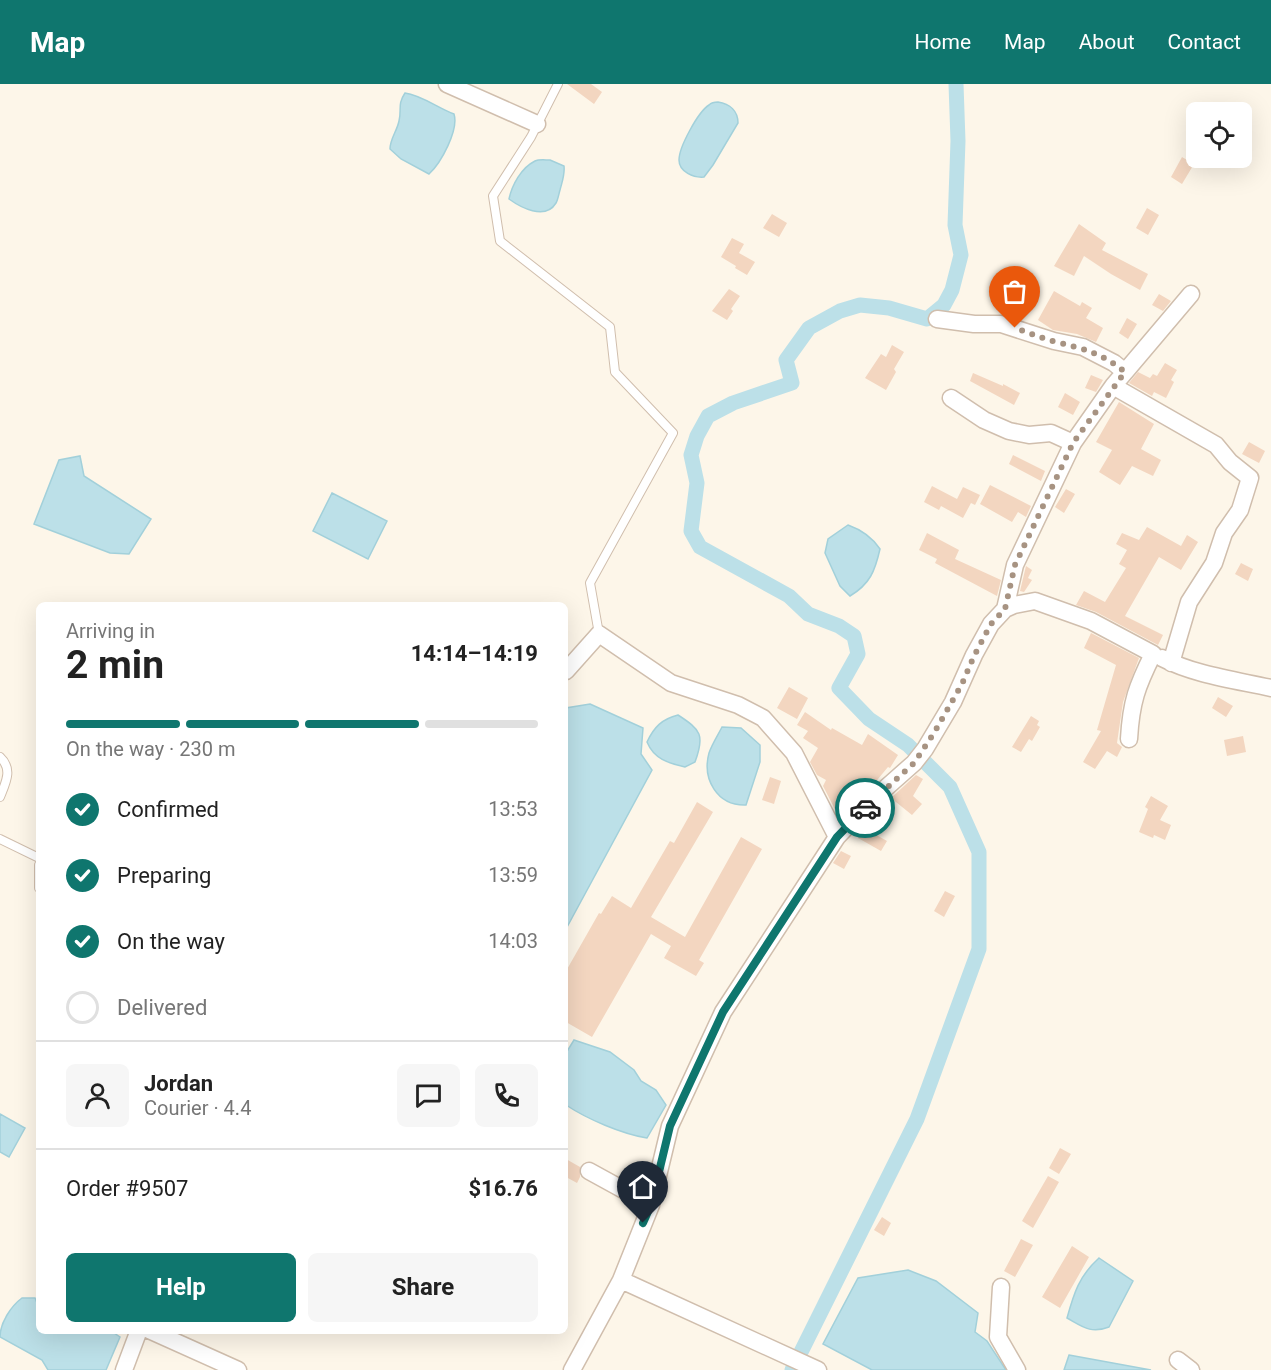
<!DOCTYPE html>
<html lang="en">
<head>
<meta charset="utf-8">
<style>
  :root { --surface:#fff; --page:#f6f6f6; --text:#222; --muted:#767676; --line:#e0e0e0; --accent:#0f766e }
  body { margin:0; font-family:Roboto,sans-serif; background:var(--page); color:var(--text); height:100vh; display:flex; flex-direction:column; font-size:22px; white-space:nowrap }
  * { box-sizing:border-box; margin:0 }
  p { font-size:20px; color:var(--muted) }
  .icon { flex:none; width:33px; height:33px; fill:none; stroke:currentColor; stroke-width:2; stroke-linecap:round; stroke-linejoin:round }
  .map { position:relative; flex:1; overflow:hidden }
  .sheet { position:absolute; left:36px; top:518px; width:532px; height:732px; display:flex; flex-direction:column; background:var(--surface); border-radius:9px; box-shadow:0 6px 24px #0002 }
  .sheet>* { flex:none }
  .fabs { position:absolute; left:1186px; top:18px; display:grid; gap:12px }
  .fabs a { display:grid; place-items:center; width:66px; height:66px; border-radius:9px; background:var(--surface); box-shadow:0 6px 24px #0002; font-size:30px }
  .pin { position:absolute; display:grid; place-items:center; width:51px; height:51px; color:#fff; margin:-62px -26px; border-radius:50% 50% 50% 0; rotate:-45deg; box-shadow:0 0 6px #0007 }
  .pin .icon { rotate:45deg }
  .courier { position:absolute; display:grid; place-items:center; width:60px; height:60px; margin:-30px; border:4px solid #0f766e; border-radius:50%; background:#fff; color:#222; box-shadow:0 2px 8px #0007 }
  .overview em { font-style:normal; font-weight:700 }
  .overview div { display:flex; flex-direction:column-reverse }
  .overview { display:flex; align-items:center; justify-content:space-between; height:102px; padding:0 30px }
  h1 { font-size:39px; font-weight:700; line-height:45px }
  .bar { display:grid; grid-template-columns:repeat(4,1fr); gap:9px 6px; align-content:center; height:72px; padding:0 30px }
  .bar i { height:8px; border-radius:4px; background:var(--line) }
  .bar .selected { background:var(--accent) }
  .bar p { grid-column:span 4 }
  .line { display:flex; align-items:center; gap:15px; padding:0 30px; border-top:2px solid var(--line) }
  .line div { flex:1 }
  .round { display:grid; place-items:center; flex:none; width:63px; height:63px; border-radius:9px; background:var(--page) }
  ol { padding:0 30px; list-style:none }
  li { display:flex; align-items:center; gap:18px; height:66px }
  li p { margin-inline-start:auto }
  li .icon { padding:6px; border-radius:50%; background:var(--accent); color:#fff; stroke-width:4 }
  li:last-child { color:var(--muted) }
  li i { width:33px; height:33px; border:3px solid var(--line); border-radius:50% }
  .button { display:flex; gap:12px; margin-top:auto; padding:12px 30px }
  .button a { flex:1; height:69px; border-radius:9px; background:var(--accent); color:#fff; font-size:24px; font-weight:700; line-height:69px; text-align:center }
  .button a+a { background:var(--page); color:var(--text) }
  header { display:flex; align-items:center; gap:36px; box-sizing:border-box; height:84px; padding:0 30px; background:var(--accent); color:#fff }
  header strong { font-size:28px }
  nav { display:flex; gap:33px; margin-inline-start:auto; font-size:21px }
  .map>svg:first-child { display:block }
  .water { fill:#bce0e8; stroke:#a2d0da; stroke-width:1.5 }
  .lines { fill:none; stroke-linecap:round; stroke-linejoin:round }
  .canal { stroke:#bce0e8; stroke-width:15 }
  .building { fill:#f3d6c0 }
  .lane-casing { stroke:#d0bead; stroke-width:10 }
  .street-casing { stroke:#d0bead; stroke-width:19 }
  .lane { stroke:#fff; stroke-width:8 }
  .street { stroke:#fff; stroke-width:16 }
  .done { stroke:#a79382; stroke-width:6; stroke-dasharray:0 10.8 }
  .route { stroke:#0f766e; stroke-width:8 }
</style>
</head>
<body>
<header>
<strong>Map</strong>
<nav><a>Home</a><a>Map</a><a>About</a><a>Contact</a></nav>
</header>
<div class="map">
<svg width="1271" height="1286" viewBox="0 0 1271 1286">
  <rect width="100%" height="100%" fill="#fdf6e9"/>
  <path class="water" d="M405,9C421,11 438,24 454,30C459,46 441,79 429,90L401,75L390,65C390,55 397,47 399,37C402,25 397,21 405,9Z
    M718,18C730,20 738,27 738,39L713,81L704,93C694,94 679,88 679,76C679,63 698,28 709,21C711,19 715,18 718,18Z
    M550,76L564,82C565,91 562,98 560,106C559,109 558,116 556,119C545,137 520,123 509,115C512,101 521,84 535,77C539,75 545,76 550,76Z
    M80,372L84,392L151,435L129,470L110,469L34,440L59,376Z
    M332,409L387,437L368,475L313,447Z
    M848,441C862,446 872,453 880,465C875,487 870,500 850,512L840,502L825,469L828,455Z
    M590,620L643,644L641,670L652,686L566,845V624Z
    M678,631C701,646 705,651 695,678L685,683C668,679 654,675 647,658C654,643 662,635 678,631Z
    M722,643L741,644L760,661V678L746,721C717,722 702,695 709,669C712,660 718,651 722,643Z
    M574,956L610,968L634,986L641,997L656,1006L666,1021L647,1054C622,1050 587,1035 566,1021V969Z
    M0,1030L25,1044L9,1073L0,1068Z
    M1099,1174L1133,1197L1109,1243C1091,1250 1083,1243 1067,1234C1074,1209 1079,1192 1099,1174Z
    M908,1186L936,1197L978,1229L975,1248L987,1257L1006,1286H872L823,1260L858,1194Z
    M22,1214H35L39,1224V1246L111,1247L120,1253L106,1286H48L42,1276L0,1253C0,1239 11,1222 22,1214Z
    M1069,1271L1151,1286H1064Z"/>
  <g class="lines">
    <path class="canal" d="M792,1286L917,1035L979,865V768L950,703L908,661L869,635L839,604L858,570L854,552L839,542L808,530L789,512L700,463L691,447L697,399L691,371L697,352L708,332L733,319L792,299L786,276L809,244L840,227L860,221L889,224L927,235L944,221L952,206L961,171L955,141L958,57L956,0"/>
  </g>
  <path class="building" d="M567,0H591L602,8L594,20Z
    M1182,73L1194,80L1182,100L1171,93Z
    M1147,124L1159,131L1148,151L1136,144Z
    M772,130L787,139L779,153L763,144Z
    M1079,140L1106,159L1102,166L1148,190L1140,206L1111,190L1084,172L1074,192L1054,182Z
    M732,154L744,160L739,169L755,178L747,191L735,184L736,182L721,173Z
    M729,205L740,212L731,225L733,227L727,236L712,227Z
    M1054,207L1080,222L1082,218L1092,224L1086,234L1103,244L1096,258L1077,250L1053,246L1038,236Z
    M1159,210L1171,217L1163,227L1152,221Z
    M1127,234L1137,240L1128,255L1119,249Z
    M892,261L904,268L894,285L896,288L886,306L865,294L881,270L886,273Z
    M1165,279L1177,286L1171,296L1174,298L1166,314L1154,308L1152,312L1129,299L1138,288L1150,294L1153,290L1157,292Z
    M973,289L1003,302V300L1020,309L1014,321L970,297Z
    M1091,291L1103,296L1096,308L1085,304Z
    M1065,309L1080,318L1073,331L1058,323Z
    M1119,318L1154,340L1141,365L1161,376L1153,392L1132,382L1120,401L1099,388L1112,366L1096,358Z
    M1249,358L1265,367L1259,379L1242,370Z
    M1013,371L1045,387L1041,397L1009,380Z
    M990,401L1031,422L1026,433L1018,428L1012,438L980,420Z
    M932,402L957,415L963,403L980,411L975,421L971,419L963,434L941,422L939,426L924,418Z
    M1066,405L1075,410L1064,429L1055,423Z
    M1147,443L1181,462L1187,451L1198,458L1181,486L1159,473L1125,532L1163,551L1158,561L1096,528L1076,521L1084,507L1105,518L1126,484L1119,480L1127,466L1116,460L1122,449L1139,456Z
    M927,449L959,466L955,475L1001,496L997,512L935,479L937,475L919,466Z
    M1241,479L1253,485L1248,497L1235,490Z
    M1026,482L1032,486L1028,494L1032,496L1024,508L1020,507Z
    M1091,549L1139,574L1123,618L1117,659L1122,663L1117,673L1107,667L1095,685L1083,678L1101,647L1097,646L1116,581L1084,564Z
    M789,603L808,614L797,635L777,624Z
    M1218,613L1233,622L1226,633L1212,624Z
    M805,628L831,646L832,644L862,661L868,650L898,671L890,684L888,683L873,701L840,735L823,702L826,696L817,691L810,678L818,664L803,654L808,647L797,641Z
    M1031,632L1039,637L1037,641L1040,643L1032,657L1029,655L1021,668L1012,663Z
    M1243,652L1246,668L1227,672L1224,656Z
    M916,691L923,695L913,712L922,720L912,731L891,714Z
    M770,693L781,697L774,720L762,716Z
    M1151,712L1168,722L1160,736L1171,741L1165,756L1154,751L1153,754L1139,748L1148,725L1145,723Z
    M697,718L713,728L651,833L685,853L741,753L762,765L699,876L704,879L696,892L664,874L671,862L651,850L592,953L566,938V887L599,829L601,830L612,812L631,824L670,757L674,759Z
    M864,744L887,757L881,767L858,754Z
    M841,767L851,772L844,785L833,779Z
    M945,807L955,812L944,833L934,827Z
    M1060,1064L1071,1070L1059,1090L1049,1084Z
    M566,1075L580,1083V1093L577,1099L566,1093Z
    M1048,1092L1059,1098L1033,1144L1022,1137Z
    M882,1133L891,1139L884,1152L874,1146Z
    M1021,1155L1033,1161L1015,1193L1004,1187Z
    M1072,1162L1089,1173L1060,1224L1042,1213Z"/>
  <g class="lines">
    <g class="lane-casing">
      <path id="lane" d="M558,0L531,53L493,112L500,157L610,243L615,288L673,349L590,499L599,550
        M0,673C13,685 6,698 0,713
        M0,755L39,774
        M39,781V804"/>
    </g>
    <g class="street-casing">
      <path id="street" d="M447,0L537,40
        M937,235L974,240H1001L1054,257L1083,263L1114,279L1125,288L1113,302L1216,361L1230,378L1250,394L1240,426L1224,449L1214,479L1189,518L1171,579
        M1125,288L1191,210
        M951,314L984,336L1009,347L1029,351L1051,349L1073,359
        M1005,525L1015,481L1073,359L1113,302
        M1162,574C1195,591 1235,596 1271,604
        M566,587L599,550L671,599L738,621L763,634L794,669L837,753
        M589,1087L651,1121
        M1001,1203L998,1253L1017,1286
        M149,1246L238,1286
        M1178,1276L1191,1286
        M124,1286L139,1246
        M572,1286L621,1196
        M818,1286L621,1196L651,1121L670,1042L723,928L837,753L871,717L914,679L925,665L953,618L974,571L991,540L1005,525L1014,521L1035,517L1091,537L1153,570C1137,602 1131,618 1129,655"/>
    </g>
    <use href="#lane" class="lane"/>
    <use href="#street" class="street"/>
  </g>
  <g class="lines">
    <path class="done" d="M865,724L914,679L934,649L962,600L974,572L991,540L1005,525L1015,481L1073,359L1125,288C1102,269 1084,265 1056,258C1042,254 1029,249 1015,244"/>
    <path class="route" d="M643,1139L651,1121L670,1042L723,928L837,753L865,724"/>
  </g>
</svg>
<div class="fabs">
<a><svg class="icon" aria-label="locate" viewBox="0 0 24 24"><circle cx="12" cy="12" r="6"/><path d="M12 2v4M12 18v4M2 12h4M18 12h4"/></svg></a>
</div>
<div class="pin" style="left:1015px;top:244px;background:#ea580c"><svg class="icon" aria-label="bag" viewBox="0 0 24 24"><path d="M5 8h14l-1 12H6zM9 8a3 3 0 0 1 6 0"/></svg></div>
<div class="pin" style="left:643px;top:1139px;background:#1f2937"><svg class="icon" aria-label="home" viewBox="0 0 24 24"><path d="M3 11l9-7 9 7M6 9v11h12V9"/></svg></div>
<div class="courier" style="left:865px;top:724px"><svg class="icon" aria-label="car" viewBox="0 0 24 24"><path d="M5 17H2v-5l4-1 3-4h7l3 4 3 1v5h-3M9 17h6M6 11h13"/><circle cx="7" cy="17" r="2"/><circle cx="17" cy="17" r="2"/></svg></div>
<section class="sheet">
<div class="overview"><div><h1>2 min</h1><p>Arriving in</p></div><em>14:14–14:19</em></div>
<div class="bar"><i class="selected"></i><i class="selected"></i><i class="selected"></i><i></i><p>On the way · 230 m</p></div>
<ol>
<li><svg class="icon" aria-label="check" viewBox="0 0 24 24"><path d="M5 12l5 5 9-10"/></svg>Confirmed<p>13:53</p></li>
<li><svg class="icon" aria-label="check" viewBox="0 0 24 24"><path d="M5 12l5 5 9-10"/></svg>Preparing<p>13:59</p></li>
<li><svg class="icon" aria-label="check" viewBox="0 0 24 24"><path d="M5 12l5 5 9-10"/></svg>On the way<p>14:03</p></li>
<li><i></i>Delivered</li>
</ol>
<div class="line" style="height:108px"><a class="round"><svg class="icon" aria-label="person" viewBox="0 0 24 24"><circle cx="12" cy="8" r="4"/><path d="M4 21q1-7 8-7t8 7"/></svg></a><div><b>Jordan</b><p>Courier · 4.4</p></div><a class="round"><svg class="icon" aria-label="chat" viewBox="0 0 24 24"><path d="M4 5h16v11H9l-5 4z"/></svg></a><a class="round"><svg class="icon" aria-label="phone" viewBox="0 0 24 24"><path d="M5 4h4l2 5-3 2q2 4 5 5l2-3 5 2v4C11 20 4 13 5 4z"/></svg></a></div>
<div class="line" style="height:78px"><div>Order #9507</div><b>$16.76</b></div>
<div class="button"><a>Help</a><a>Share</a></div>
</section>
</div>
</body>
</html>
